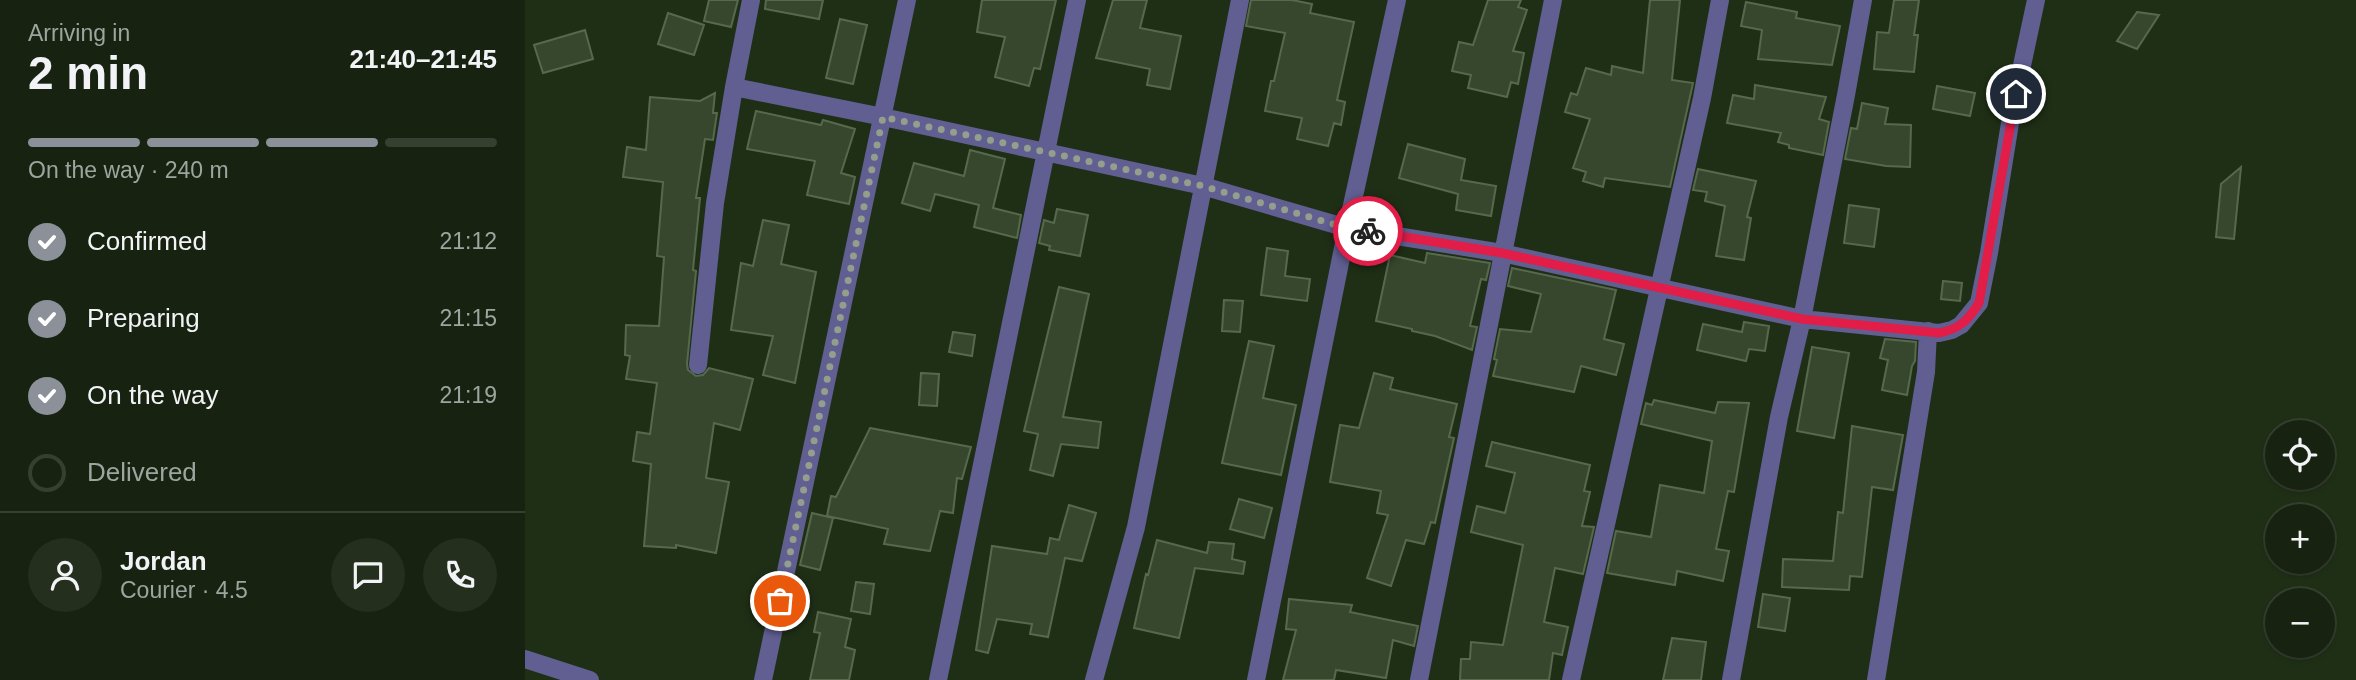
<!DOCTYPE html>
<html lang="en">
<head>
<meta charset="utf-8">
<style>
  :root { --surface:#172310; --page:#242f1e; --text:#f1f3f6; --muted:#9ea49f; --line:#364030; --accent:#8c9099 }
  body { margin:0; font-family:Helvetica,sans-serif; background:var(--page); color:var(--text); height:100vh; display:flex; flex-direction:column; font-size:26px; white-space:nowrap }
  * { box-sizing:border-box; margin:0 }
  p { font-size:23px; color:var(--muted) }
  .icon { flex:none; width:38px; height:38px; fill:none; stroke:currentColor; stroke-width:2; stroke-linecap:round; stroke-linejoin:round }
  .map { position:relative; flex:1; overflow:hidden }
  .drawer { display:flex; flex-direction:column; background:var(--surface); width:525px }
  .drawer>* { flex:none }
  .tools { position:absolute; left:1740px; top:420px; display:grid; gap:14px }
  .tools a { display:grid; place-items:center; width:70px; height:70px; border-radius:50%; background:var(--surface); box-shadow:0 2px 5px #0004,0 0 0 2px var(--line); font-size:35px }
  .pin { position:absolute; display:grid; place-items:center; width:60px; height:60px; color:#fff; margin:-30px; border:4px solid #fff; border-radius:50%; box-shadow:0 2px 7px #0007 }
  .courier { position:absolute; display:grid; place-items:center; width:70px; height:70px; margin:-35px; border:5px solid #e11d48; border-radius:50%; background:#fff; color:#222; box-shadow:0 2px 9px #0007 }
  .headline em { font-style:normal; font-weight:700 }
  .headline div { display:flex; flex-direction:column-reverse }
  .headline { display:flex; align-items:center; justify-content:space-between; height:119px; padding:0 28px }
  h1 { font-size:46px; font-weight:700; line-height:52px }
  .bar { display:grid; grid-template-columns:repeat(4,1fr); gap:10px 7px; align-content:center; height:84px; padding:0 28px }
  .bar i { height:9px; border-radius:5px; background:var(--line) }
  .bar .selected { background:var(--accent) }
  .bar p { grid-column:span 4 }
  .line { display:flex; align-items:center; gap:18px; padding:0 28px; border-top:2px solid var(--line) }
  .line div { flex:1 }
  .round { display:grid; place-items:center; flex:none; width:74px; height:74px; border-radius:37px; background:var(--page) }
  ol { padding:0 28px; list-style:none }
  li { display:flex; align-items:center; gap:21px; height:77px }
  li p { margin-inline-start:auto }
  li .icon { padding:7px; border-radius:50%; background:var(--accent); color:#fff; stroke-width:4 }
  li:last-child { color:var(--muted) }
  li i { width:38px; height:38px; border:4px solid var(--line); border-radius:50% }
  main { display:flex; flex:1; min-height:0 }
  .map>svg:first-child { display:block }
  .building { fill:#36472d; stroke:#57694d; stroke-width:2 }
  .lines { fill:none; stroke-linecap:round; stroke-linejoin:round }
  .street { stroke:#615f92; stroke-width:18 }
  .done { stroke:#939f8c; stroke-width:7; stroke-dasharray:0 12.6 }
  .route { stroke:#e11d48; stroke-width:9 }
</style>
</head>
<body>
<main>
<section class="drawer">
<div class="headline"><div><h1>2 min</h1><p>Arriving in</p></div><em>21:40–21:45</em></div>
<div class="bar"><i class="selected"></i><i class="selected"></i><i class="selected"></i><i></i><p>On the way · 240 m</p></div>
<ol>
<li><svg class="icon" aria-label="check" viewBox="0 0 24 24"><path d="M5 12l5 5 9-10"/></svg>Confirmed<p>21:12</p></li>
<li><svg class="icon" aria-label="check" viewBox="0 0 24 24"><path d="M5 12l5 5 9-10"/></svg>Preparing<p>21:15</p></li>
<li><svg class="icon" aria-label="check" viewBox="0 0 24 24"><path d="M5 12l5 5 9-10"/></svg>On the way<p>21:19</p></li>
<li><i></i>Delivered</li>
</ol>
<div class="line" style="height:126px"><a class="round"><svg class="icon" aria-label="person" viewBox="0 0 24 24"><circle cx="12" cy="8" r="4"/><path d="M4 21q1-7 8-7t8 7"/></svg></a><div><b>Jordan</b><p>Courier · 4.5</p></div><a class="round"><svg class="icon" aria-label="chat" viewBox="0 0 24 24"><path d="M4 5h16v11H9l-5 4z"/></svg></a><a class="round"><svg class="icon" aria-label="phone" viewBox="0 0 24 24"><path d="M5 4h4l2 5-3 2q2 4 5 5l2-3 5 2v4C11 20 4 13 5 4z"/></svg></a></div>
</section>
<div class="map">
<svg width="1831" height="680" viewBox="0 0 1831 680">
  <rect width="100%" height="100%" fill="#1f2f16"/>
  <path class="building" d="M184,0H213L206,27L179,21Z
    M241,0H298L294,19L240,9Z
    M457,0H531L515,69L509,68L504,86L470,77L480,37L452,32Z
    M588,0H622L615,28L656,36L645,89L622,85L625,69L571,58Z
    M726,0H767L787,4L785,13L829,22L812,100L820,102L816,125L809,123L803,146L772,139L777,118L740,111L746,81H749L760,33L721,26Z
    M963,0H996L993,7L1002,10L988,51L999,53L993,84L986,82L982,97L943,88L946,75L927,71L934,42L948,45Z
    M1125,0H1155L1147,80L1168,83L1145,187L1080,178L1078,187L1058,181L1061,172L1048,168L1065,119L1040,112L1046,93L1052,95L1061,68L1086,75L1087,66L1118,73Z
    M1369,0H1394L1389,35H1393L1389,72L1349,69L1352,32L1364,33Z
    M1221,2L1272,12L1271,18L1315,26L1307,65L1233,59L1237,30L1216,26Z
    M1612,12L1634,15L1612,49L1592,41Z
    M143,13L179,25L169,55L133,44Z
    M315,19L342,25L328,84L301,78Z
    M60,30L68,59L18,73L9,45Z
    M1230,85L1301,97L1294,119L1304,122L1298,155L1264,148V145L1253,142L1256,133L1202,123L1208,95L1229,99Z
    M1412,86L1450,93L1445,116L1408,109Z
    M190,93L188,113H192L188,140L180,139L171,198H175L168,270L171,271L162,364L163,370L171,376L178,375L184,368L228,379L215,430L189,423L181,478L204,482L191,553L151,545V548L119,546L126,464L108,461L112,432L125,434L132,383L101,379L105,356L100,355L101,325L134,326L139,257L132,256L138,182L98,177L102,147L121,150L125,97L175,101Z
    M1337,103L1363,108L1360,124L1386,125L1385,167L1361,166L1320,159L1326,128L1332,129Z
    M231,111L296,125L298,120L330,129L316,173L330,177L324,204L282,195L290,161L222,149Z
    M883,144L940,159L936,180L971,186L966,216L931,210L933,194L874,178Z
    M445,150L480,159L468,208L496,215L492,238L449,227L454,205L410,194L405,211L377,203L389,163L439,176Z
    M1716,167L1709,239L1691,237L1696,184Z
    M1173,169L1231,181L1222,217L1226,218L1219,260L1191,256L1200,206L1180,201L1182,192L1168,190Z
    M1324,205L1354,209L1349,247L1319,243Z
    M532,209L563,215L555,256L524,250L525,246L514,243L519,220L529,223Z
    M238,220L264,225L256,264L291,272L270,383L238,375L248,336L206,330L216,263L228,266Z
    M742,248L763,251L760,276L785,279L782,301L736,295Z
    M902,253L965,263L961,280L956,279L945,326L952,327L947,350L910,336L887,331V329L851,321L865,255L900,263Z
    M987,268L1091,290L1079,339L1099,344L1091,375L1056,366L1049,392L968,376L972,360L969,359L975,329L1006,332L1016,294L983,286Z
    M1418,281L1437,283L1435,301L1416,299Z
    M534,287L564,294L538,417L576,422L573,448L536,444L528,476L505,470L513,434L499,431Z
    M699,300L718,301L715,332L697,331Z
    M1219,322L1244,326L1240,351L1224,349L1221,361L1172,350L1178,324L1217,332Z
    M428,332L450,335L447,356L424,352Z
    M1360,339L1391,342L1390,361L1387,366L1382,395L1357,390L1363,360L1355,358Z
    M724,341L749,346L738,398L771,405L756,475L697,463Z
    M1287,347L1324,353L1309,438L1272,431Z
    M396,373L414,374L412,406L394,405Z
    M849,373L868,378L865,389L932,404L924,437L929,438L910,523L906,522L899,544L881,540L866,586L842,578L863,515L852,513L856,491L805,482L815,425L834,428Z
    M1129,400L1190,413L1193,402L1224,403L1209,492L1203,491L1191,549L1204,551L1198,581L1152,571L1150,585L1082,573L1091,531L1126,537L1135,485L1179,493L1187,441L1116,424L1121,403L1127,405Z
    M1327,426L1378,435L1368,490L1347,487L1337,577L1325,576L1324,590L1257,587L1258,559L1308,561L1313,512L1318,513Z
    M345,428L446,447L437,479L432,478L428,513L415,511L405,551L359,544L363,529L302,516L306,496L311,497Z
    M967,442L1065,465L1059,491L1065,492L1057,526L1069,527L1058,574L1030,568L1019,622L1043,627L1037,655L1028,653L1024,680H935L936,659H945L946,642L978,645L998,545L946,532L952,506L980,513L990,473L961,466Z
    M714,499L747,508L739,538L705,529Z
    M544,505L571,513L557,561L540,558L523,637L505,634L507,624L472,619L463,653L451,650L467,546L522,554L525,538L534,540Z
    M287,513L308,518L295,570L275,565Z
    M632,540L682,553L684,542L709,544L707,559L720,562L718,574L670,568L654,638L609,628L621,574L623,575Z
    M331,582L349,584L345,614L326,611Z
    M1238,594L1265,598L1260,631L1233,627Z
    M764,599L827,605L825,612L893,626L889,646L868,640L861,678L811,670L809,680H758L771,630L761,629Z
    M293,612L326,619L320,647L330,650L324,680H285L295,633L289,632Z
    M1147,638L1181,642L1176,680H1138Z"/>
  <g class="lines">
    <path class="street" d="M209,87L358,117L678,186L822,228L977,253L1277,319L1414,333L1427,330L1436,325L1454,303L1464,253L1486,117L1511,0
      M173,365L190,203L209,87L226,0
      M0,659L65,680
      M238,680L382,0
      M413,680L552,0
      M569,680L611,527L715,0
      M731,680L822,228L872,0
      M894,680L1028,0
      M1046,680L1177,98L1195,0
      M1206,680L1254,417L1277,319L1321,95L1338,0
      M1351,680L1401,372L1403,331"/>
  </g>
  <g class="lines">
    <path class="done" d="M255,601L358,117L678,186L822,228L843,231"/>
    <path class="route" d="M843,231L977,253L1277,319L1414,333C1435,329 1443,320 1454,303L1491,94"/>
  </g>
</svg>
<div class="tools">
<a><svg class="icon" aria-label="locate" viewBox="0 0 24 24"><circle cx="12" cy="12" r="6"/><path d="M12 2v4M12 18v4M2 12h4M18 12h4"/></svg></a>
<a>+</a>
<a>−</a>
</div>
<div class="pin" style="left:255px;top:601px;background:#ea580c"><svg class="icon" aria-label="bag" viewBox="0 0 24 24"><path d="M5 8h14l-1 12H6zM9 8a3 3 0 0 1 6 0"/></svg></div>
<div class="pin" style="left:1491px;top:94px;background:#1f2937"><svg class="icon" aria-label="home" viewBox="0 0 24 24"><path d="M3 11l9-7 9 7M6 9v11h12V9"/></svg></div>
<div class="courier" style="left:843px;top:231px"><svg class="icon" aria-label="bike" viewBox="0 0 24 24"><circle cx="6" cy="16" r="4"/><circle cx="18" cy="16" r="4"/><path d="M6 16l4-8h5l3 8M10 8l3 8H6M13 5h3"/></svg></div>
</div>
</main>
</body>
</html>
